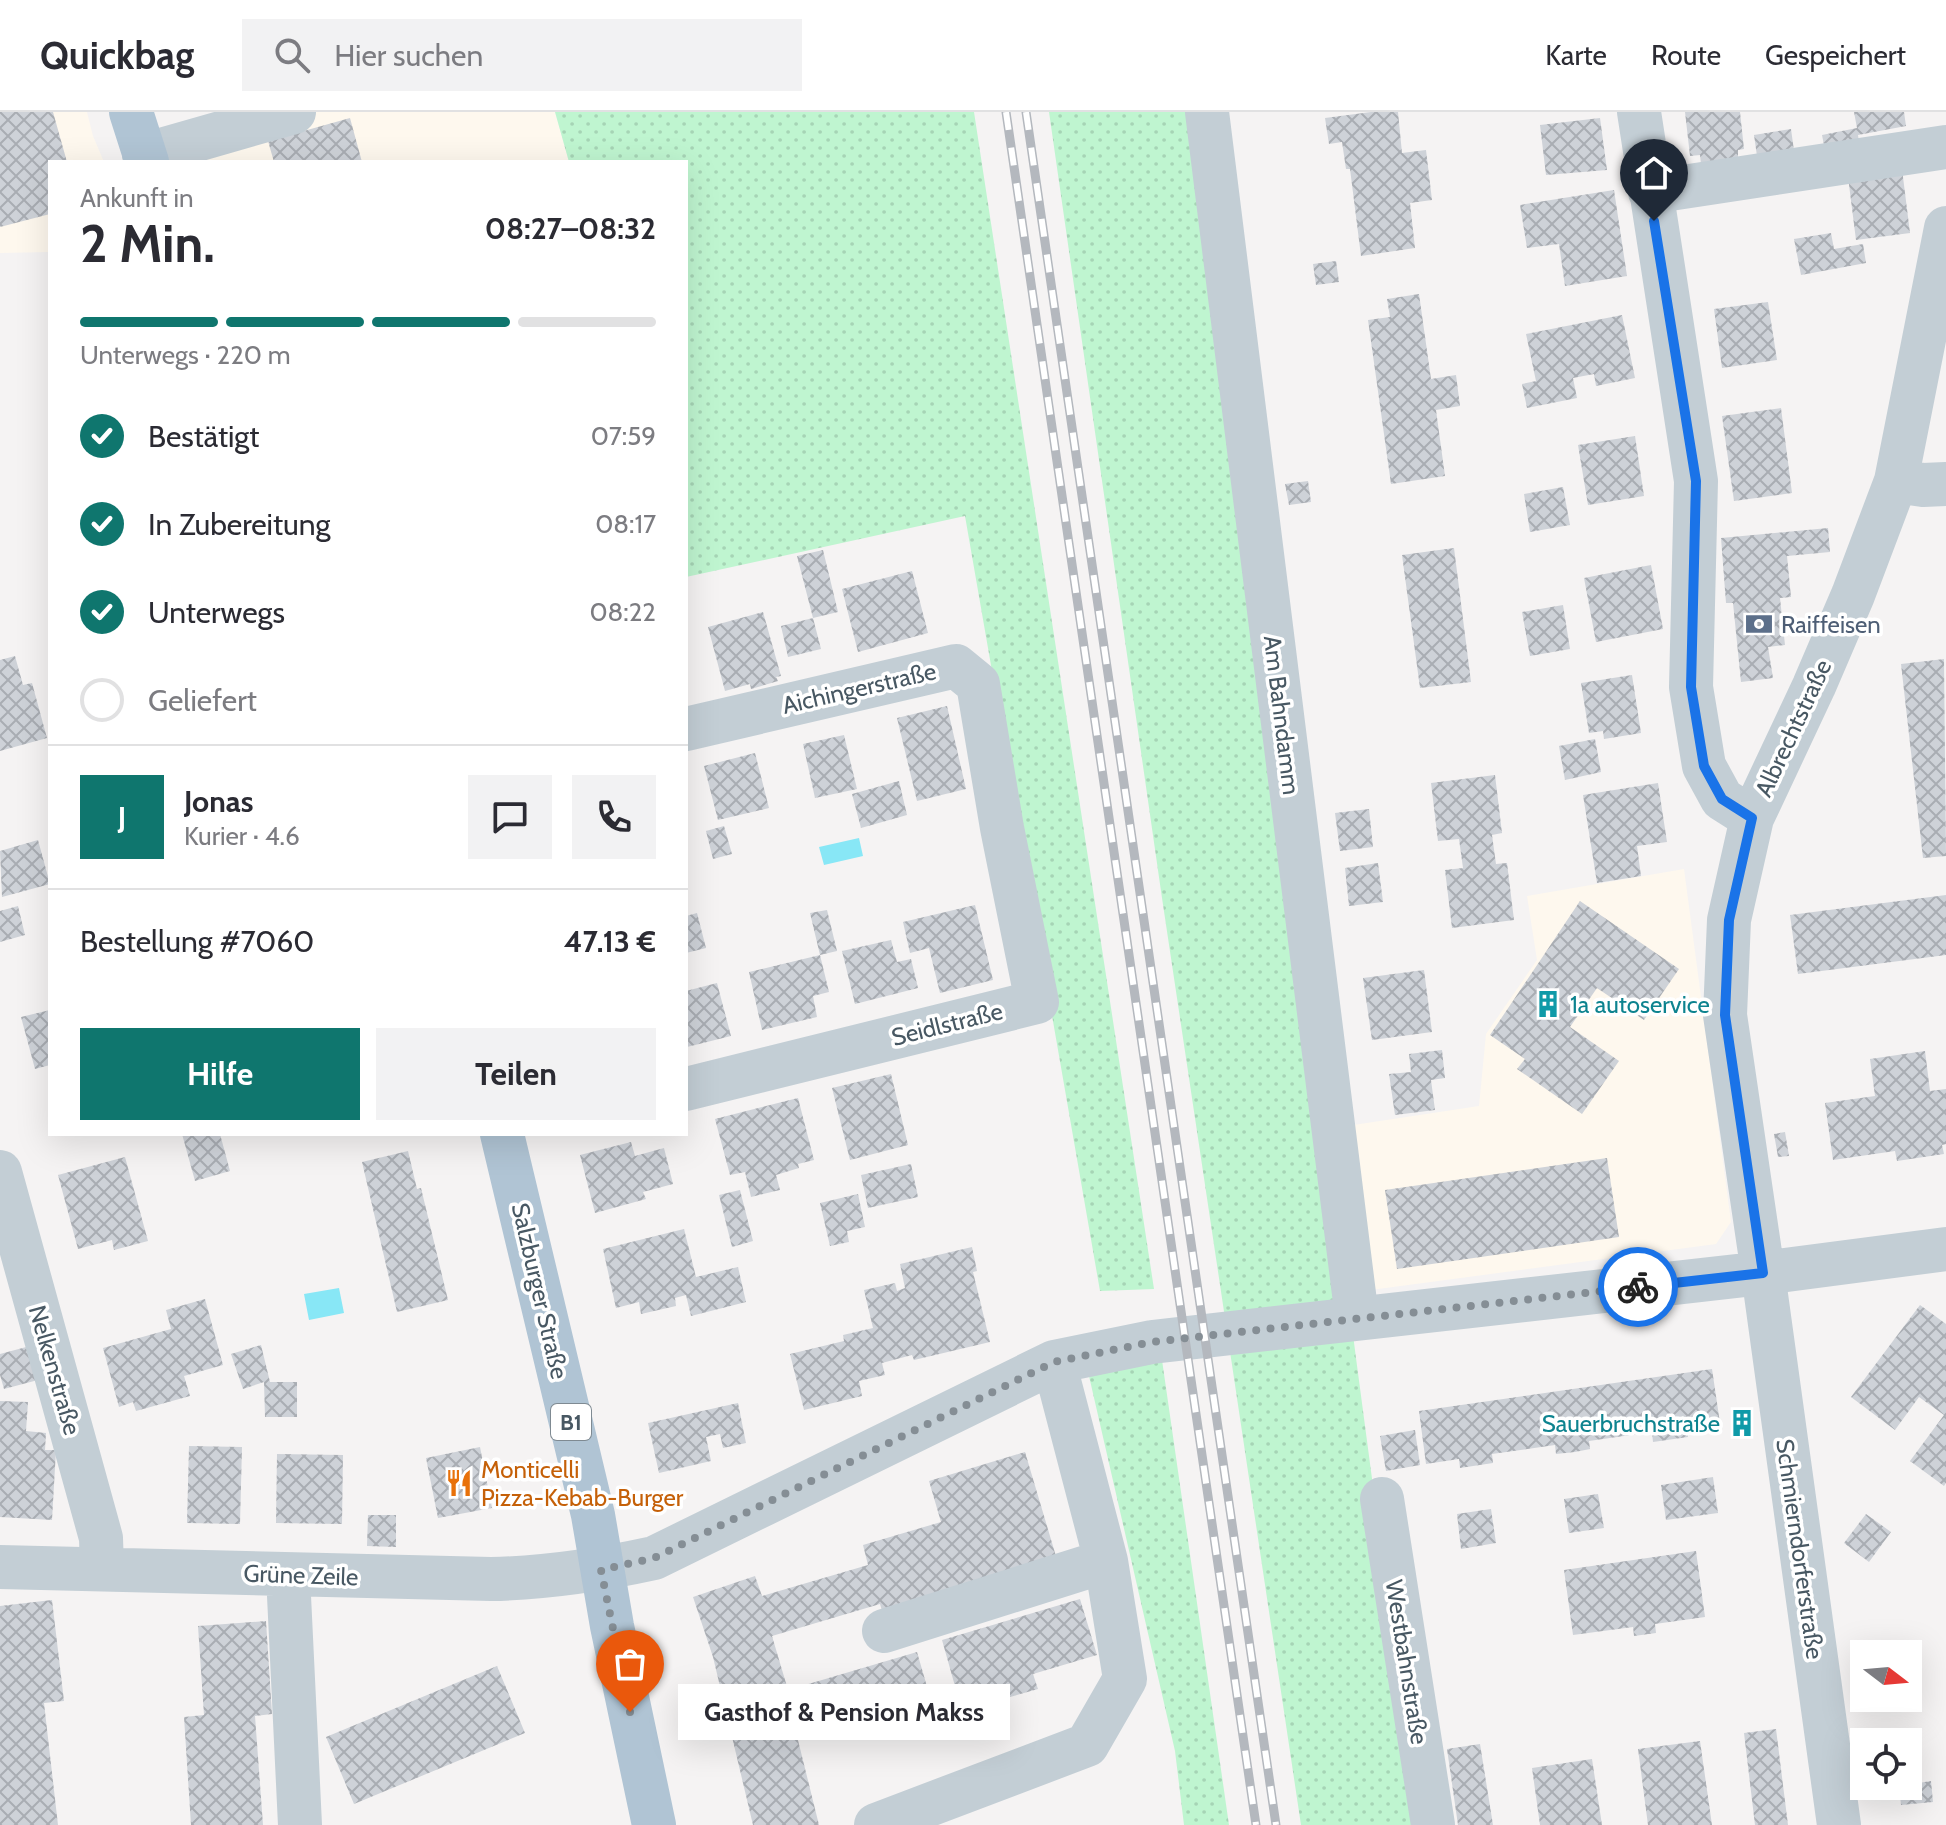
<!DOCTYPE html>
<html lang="de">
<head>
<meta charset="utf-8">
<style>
  :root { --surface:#fff; --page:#f2f2f3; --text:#2b2b33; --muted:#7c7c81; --line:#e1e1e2; --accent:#0f766e }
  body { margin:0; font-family:Cabin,sans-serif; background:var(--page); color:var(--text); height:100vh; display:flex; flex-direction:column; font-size:30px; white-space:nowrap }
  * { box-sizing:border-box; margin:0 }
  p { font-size:26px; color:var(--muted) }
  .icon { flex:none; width:44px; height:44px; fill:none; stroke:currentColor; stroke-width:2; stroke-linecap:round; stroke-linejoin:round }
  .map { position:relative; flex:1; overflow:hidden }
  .side { position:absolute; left:48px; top:48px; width:640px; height:976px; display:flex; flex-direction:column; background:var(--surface); border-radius:0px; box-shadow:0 8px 32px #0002 }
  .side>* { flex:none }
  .needle { width:52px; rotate:106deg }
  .controls { position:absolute; left:1850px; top:1528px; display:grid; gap:16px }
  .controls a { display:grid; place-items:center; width:72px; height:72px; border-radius:0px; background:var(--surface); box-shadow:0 8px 32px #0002; font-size:40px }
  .pin { position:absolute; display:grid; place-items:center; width:68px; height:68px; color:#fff; margin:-82px -34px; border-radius:50% 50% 50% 0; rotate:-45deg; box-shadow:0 0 8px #0007 }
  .pin .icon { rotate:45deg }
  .courier { position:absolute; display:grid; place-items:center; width:80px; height:80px; margin:-40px; border:6px solid #1a73e8; border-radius:50%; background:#fff; color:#222; box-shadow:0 2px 10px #0007 }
  .bubble { position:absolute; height:56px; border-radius:0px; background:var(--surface); box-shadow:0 8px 32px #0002; font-size:26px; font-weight:700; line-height:56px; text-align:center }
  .overview em { font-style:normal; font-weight:700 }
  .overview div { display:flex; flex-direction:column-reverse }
  .overview { display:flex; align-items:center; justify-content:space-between; height:136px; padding:0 32px }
  h1 { font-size:52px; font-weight:700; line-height:60px }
  .bar { display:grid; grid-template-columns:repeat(4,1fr); gap:12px 8px; align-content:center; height:96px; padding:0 32px }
  .bar i { height:10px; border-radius:6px; background:var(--line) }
  .bar .on { background:var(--accent) }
  .bar p { grid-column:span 4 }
  .line { display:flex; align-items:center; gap:20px; padding:0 32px; border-top:2px solid var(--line) }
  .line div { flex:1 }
  .round { display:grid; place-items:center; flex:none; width:84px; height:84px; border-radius:0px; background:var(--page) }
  ol { padding:0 32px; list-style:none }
  li { display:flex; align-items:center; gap:24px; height:88px }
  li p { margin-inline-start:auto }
  li .icon { padding:8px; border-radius:50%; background:var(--accent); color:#fff; stroke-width:4 }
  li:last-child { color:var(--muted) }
  li i { width:44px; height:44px; border:4px solid var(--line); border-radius:50% }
  .action { display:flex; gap:16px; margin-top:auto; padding:16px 32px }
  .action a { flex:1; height:92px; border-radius:0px; background:var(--accent); color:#fff; font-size:32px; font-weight:700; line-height:92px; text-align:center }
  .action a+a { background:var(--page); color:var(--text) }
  header { display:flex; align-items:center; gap:48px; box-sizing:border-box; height:112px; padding:0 40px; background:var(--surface); border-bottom:2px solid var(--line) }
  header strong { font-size:38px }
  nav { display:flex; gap:44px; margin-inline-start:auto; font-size:28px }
  .search { width:560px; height:72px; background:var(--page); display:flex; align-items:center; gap:20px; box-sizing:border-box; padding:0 28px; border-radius:0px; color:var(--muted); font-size:30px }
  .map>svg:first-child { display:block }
  .commercial { fill:#fef8ee }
  .grass { fill:url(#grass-dots) }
  .water { fill:#88e7f6 }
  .building { fill:url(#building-cross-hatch) }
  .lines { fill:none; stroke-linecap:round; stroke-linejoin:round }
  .minor { stroke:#c3ced5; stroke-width:44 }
  .major { stroke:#b0c4d4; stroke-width:44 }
  .rail-casing { stroke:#b4b8be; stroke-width:9 }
  .rail { stroke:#fff; stroke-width:6; stroke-dasharray:18; stroke-linecap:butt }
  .done { stroke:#858e95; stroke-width:8; stroke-dasharray:0 14.4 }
  .route { stroke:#1a73e8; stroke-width:10 }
  .labels { text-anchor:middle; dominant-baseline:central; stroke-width:7; stroke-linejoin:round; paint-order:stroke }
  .shield { fill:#fff; stroke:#7f8a92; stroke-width:2 }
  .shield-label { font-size:22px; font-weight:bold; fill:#485863 }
  .service-label { font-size:24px; fill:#4e5e75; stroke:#fff; text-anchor:start }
  .street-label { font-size:24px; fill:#485863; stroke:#fff }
  .culture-label { font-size:24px; fill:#0d838f; stroke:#fff; text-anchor:start }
  .food-label { font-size:24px; fill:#c56008; stroke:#fff; text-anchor:start }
</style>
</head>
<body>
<header>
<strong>Quickbag</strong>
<div class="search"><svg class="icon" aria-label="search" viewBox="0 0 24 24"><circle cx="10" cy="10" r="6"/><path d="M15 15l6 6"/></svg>Hier suchen</div>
<nav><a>Karte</a><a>Route</a><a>Gespeichert</a></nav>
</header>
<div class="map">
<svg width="1946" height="1713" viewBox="0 0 1946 1713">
  <defs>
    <pattern id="grass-dots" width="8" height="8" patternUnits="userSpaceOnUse" patternTransform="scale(2)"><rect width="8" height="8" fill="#bff5d0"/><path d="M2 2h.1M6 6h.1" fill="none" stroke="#a6d4b5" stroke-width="1.8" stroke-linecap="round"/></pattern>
    <pattern id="building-cross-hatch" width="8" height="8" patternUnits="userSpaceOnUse" patternTransform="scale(2)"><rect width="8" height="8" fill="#ced2d8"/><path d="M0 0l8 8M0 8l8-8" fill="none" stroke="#a9adb3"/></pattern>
  </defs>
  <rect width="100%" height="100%" fill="#f5f3f3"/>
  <path class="commercial" d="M0,0H87L93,24L104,50H50V140L0,141Z
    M246,0H555L569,50H186Z
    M1684,757L1731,1110L1716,1132L1348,1181L1327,1017L1479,994L1486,922L1537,848L1527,784Z"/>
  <path class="grass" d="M555,0H974L1154,1177L1100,1179L965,404L686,465V50H569Z
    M1049,0H1197L1356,1246L1418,1713H1301L1162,786Z
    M1162,1248L1229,1713H1184L1175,1639L1089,1264Z"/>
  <path class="water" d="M859,726L863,744L824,753L819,735Z
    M339,1176L344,1201L309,1208L304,1182Z"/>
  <path class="building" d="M0,0H53L67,50H50V102L0,115Z
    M1371,0H1398L1402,41L1426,38L1432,88L1410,91L1415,136L1361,144L1350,57H1346L1342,30L1329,32L1325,6Z
    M1685,0H1740L1744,37L1738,38V48L1701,52L1700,43L1690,44Z
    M1854,0H1904L1906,14L1858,23L1860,37L1826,43L1822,23L1857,16Z
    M350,6L362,50H274L268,29Z
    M1600,6L1607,58L1546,63L1540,13Z
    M1791,17L1795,46L1758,51L1754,23Z
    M1902,57L1910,121L1856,128L1848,65Z
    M1614,78L1627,164L1565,174L1559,132L1527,136L1520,93Z
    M1831,121L1834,137L1863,132L1866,151L1801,163L1794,127Z
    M1336,149L1339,170L1316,173L1313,152Z
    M1419,182L1431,267L1456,263L1460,294L1436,298L1445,364L1391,372L1368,208L1390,205L1387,187Z
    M1768,190L1777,248L1722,256L1714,197Z
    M1622,203L1635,266L1596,274L1594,262L1573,266L1577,286L1527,296L1522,272L1536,269L1526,222Z
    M1781,296L1792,381L1734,389L1722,304Z
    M1635,324L1644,384L1588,393L1578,333Z
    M1308,369L1311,390L1289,393L1285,372Z
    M1563,375L1570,413L1530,420L1524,382Z
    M1828,416L1830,440L1787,444L1791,485L1780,486L1785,533L1768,535L1773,566L1741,570L1733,491H1726L1721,426Z
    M1454,436L1471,570L1420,576L1402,443Z
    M823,438L838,500L813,506L797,444Z
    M1651,453L1663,517L1596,530L1584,466Z
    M912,459L928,521L858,540L842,477Z
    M1563,493L1570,537L1530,544L1522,500Z
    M763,500L781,564L776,565L778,569L751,577L750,572L725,579L708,515Z
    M813,506L821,537L788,545L781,514Z
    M15,544L23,573L32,571L47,626L0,639V548Z
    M1944,547L1946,744L1923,746L1901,552Z
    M1632,563L1641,621L1604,627L1603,619L1589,621L1581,571Z
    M947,594L966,677L917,689L897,606Z
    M844,623L857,677L815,686L803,632Z
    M1595,627L1601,660L1565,668L1559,634Z
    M755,641L769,696L718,708L704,654Z
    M1495,663L1502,721L1492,723L1496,752L1507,751L1514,808L1452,816L1445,758L1463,756L1459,727L1438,729L1431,671Z
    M899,669L907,703L861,716L852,682Z
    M1658,671L1667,730L1637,734L1641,764L1597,771L1583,683Z
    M1369,697L1373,735L1340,739L1335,701Z
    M724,714L732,742L713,747L706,719Z
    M38,728L50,772L2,785L0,739Z
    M1378,751L1383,790L1349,794L1345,756Z
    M1946,783V843L1798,862L1790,803Z
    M1580,789L1679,857L1644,908L1597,876L1570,915L1619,949L1582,1002L1517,957L1525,947L1490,923Z
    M975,793L993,868L940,881L929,836L910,841L903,810Z
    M18,794L25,823L0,830V799Z
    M827,798L837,839L820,843L810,801Z
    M697,801L706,836L686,841V804Z
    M891,828L897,850L911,847L918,876L855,892L842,839Z
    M820,843L829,880L813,884L817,905L762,918L749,860Z
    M1424,858L1432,920L1372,928L1363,866Z
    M717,871L731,924L687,935L686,879Z
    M50,898V953L35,957L21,905Z
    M1442,938L1445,966L1431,968L1435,998L1395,1003L1389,962L1411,960L1409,942Z
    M1925,939L1930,979L1946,977V1032L1942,1033L1944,1042L1897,1049L1895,1039L1833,1048L1825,991L1875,984L1870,947Z
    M891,962L908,1033L850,1048L832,976Z
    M798,986L814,1048L798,1052L799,1056L776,1063L780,1078L751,1085L745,1060L730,1063L715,1007Z
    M1785,1020L1789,1044L1778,1045L1774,1022Z
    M182,1022H220L230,1059L195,1069Z
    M631,1030L635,1044L664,1036L673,1072L643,1080L646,1087L595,1101L580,1043Z
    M408,1039L417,1077L421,1076L448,1188L397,1200L362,1050Z
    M125,1045L148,1129L114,1138L112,1128L78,1137L58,1063Z
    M1607,1046L1619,1125L1397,1157L1385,1078Z
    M911,1052L918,1085L868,1096L861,1063Z
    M740,1078L753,1129L732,1135L719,1083Z
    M858,1082L865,1115L847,1119L849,1130L830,1134L820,1091Z
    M684,1117L696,1165L738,1155L746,1190L691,1204L686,1183L675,1186L676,1194L641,1202L639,1190L616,1196L603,1137Z
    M972,1135L977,1159L973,1160L990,1230L914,1248L912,1243L882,1251L885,1263L859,1269L862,1284L804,1298L790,1242L844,1229L843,1223L873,1216L864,1178L895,1171L897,1179L905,1176L900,1152Z
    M205,1187L223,1253L184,1264L190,1284L136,1299L133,1290L119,1295L103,1236L171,1217L166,1198Z
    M1920,1193L1946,1212V1371L1944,1374L1910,1349L1944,1303L1919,1285L1895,1318L1851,1285Z
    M261,1233L270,1270H297V1305H265L264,1270L243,1277L231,1242Z
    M30,1234L38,1268L4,1277L0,1263V1242Z
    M1712,1257L1720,1311L1687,1316L1688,1325L1653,1330L1652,1320L1589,1329L1590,1337L1575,1340L1556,1342L1555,1333L1492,1342L1493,1351L1460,1356L1459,1347L1426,1352L1419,1299Z
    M0,1289L28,1290L26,1319L46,1321L45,1338H56L52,1408L0,1405Z
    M738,1291L746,1331L723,1336L720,1322L706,1325L711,1349L659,1361L648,1311Z
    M1746,1297L1750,1323L1738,1325L1734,1298Z
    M1415,1318L1420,1353L1386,1359L1380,1324Z
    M189,1334L242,1335L240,1412L187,1411Z
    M480,1335L492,1396L438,1406L426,1346Z
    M1025,1340L1058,1451L883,1502L880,1492L772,1524L788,1578L917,1540L928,1578L795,1616L819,1713H753L713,1545L693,1485L755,1464L762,1484L868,1453L863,1433L941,1410L929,1369Z
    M277,1342L343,1343L342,1412L276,1411Z
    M1713,1365L1718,1401L1666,1408L1661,1373Z
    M1598,1382L1604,1416L1569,1421L1564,1387Z
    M1491,1397L1496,1431L1461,1437L1457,1402Z
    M1866,1402L1891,1420L1869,1450L1844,1431Z
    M368,1403H396V1435L367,1434Z
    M1696,1439L1705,1505L1655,1512L1656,1521L1634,1524L1633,1515L1573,1523L1564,1458Z
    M1080,1487L1097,1543L1033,1562L1038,1577L962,1599L942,1528Z
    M52,1488L64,1589L44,1591L58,1713H0V1494Z
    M266,1509L272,1602L255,1604L263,1713H191L184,1605L204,1603L198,1514Z
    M497,1554L525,1621L354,1692L326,1625Z
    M1776,1617L1788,1713H1755L1744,1621Z
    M1700,1629L1712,1713H1648L1638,1637Z
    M1480,1632L1493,1713H1458L1447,1637Z
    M1592,1647L1602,1713H1540L1532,1656Z
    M1931,1669L1933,1690L1901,1693L1899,1674Z"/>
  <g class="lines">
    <path class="minor" d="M1207,0L1357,1206
      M1639,0L1696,369L1691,575L1704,654L1722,687L1752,706
      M144,43L294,0
      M1650,80L1946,35
      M1896,369L1923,373L1946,372
      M686,617L956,554L978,572L1002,716L1037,890L686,977
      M0,1060L101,1426L102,1456
      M1382,1387L1433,1713
      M0,1455L491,1467C547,1466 599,1458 654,1446L1054,1250L1152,1230L1763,1161L1946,1137
      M288,1463L300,1713
      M884,1519L1106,1449L1054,1250
      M876,1713L1087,1633L1125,1567L1106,1449
      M1839,1713L1763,1161L1725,903L1729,808L1752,706L1814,574L1853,483L1896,369L1946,116"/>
    <path class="major" d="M131,0L147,50
      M502,1022L593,1403L612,1514L654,1713"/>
    <g class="rail-casing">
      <path id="rail" d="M1006,0L1256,1713
        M1026,0L1276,1713"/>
    </g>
    <use href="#rail" class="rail"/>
  </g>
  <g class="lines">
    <path class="done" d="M630,1600L601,1458L654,1446L1054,1250L1152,1230L1638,1175"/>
    <path class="route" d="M1638,1175L1763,1161L1725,903L1729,808L1752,706L1722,687L1704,654L1691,575L1696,369L1654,109"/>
  </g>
  <defs>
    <g id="bank-bare" transform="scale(2.16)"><path d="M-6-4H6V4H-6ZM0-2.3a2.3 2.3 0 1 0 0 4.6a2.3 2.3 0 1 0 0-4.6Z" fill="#5c6f8a" stroke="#fff" stroke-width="2.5" paint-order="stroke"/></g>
    <g id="building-bare" transform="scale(2.16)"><path d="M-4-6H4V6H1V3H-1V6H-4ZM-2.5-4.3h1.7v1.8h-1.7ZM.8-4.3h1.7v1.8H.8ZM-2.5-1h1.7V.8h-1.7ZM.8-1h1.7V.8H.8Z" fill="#0f9aa8" stroke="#fff" stroke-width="2.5" paint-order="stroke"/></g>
    <g id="restaurant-bare" transform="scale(2.16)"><path d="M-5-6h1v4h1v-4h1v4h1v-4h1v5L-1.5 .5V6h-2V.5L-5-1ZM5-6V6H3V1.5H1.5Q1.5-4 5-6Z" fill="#e8710a" stroke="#fff" stroke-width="2.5" paint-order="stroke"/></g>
  </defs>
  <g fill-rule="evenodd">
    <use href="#bank-bare" x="1759" y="512"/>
    <use href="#building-bare" x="1548" y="892"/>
    <use href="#building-bare" x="1742" y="1311"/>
    <use href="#restaurant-bare" x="459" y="1371"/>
  </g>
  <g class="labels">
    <rect class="shield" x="551" y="1292" width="40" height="36" rx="6"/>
    <g class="shield-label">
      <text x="571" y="1310">B1</text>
    </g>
    <g class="service-label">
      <text x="1781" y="512">Raiffeisen</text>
    </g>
    <g class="street-label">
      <text transform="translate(859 576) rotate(-13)">Aichingerstraße</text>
      <text transform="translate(1282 603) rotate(83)">Am Bahndamm</text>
      <text transform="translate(1793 616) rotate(-65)">Albrechtstraße</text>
      <text transform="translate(947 912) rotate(-14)">Seidlstraße</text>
      <text transform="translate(540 1179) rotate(77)">Salzburger Straße</text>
      <text transform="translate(55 1258) rotate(74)">Nelkenstraße</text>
      <text transform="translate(1800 1437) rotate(82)">Schmierndorferstraße</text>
      <text transform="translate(301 1463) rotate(2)">Grüne Zeile</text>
      <text transform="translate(1407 1550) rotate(81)">Westbahnstraße</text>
    </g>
    <g class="culture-label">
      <text x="1570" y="892">1a autoservice</text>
      <text x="1720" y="1311" text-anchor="end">Sauerbruchstraße</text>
    </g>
    <g class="food-label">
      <text x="481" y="1357">Monticelli<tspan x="481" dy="28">Pizza-Kebab-Burger</tspan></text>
    </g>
  </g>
</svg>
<div class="controls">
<a><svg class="needle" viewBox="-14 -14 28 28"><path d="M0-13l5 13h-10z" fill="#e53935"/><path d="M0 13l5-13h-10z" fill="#7c7c81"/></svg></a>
<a><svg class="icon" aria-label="locate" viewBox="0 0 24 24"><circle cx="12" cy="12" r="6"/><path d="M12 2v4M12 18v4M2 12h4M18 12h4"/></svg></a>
</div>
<div class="pin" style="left:630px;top:1600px;background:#ea580c"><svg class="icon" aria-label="bag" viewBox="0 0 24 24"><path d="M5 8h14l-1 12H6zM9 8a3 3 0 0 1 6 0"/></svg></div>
<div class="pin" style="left:1654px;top:109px;background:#1f2937"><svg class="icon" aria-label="home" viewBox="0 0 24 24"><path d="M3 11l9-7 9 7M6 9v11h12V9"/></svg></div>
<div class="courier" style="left:1638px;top:1175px"><svg class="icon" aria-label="bike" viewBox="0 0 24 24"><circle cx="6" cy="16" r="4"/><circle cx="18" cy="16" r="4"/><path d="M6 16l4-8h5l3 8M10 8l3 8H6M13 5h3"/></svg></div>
<div class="bubble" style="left:678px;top:1572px;width:332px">Gasthof &amp; Pension Makss</div>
<section class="side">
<div class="overview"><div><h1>2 Min.</h1><p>Ankunft in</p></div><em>08:27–08:32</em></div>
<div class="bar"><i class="on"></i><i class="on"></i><i class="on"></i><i></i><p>Unterwegs · 220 m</p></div>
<ol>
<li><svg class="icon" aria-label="check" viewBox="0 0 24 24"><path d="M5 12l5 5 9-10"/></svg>Bestätigt<p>07:59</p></li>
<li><svg class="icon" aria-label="check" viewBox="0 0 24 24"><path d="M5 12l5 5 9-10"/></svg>In Zubereitung<p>08:17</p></li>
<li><svg class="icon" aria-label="check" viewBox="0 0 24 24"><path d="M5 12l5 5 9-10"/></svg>Unterwegs<p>08:22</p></li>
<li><i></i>Geliefert</li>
</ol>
<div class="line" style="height:144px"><b class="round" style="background:var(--accent);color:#fff">J</b><div><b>Jonas</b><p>Kurier · 4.6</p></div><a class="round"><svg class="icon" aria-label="chat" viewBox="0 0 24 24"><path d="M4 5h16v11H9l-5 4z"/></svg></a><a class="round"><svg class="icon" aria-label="phone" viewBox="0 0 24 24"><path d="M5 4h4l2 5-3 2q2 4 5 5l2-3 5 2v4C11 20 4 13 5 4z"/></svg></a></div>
<div class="line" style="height:104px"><div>Bestellung #7060</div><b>47.13 €</b></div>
<div class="action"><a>Hilfe</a><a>Teilen</a></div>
</section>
</div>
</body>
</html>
